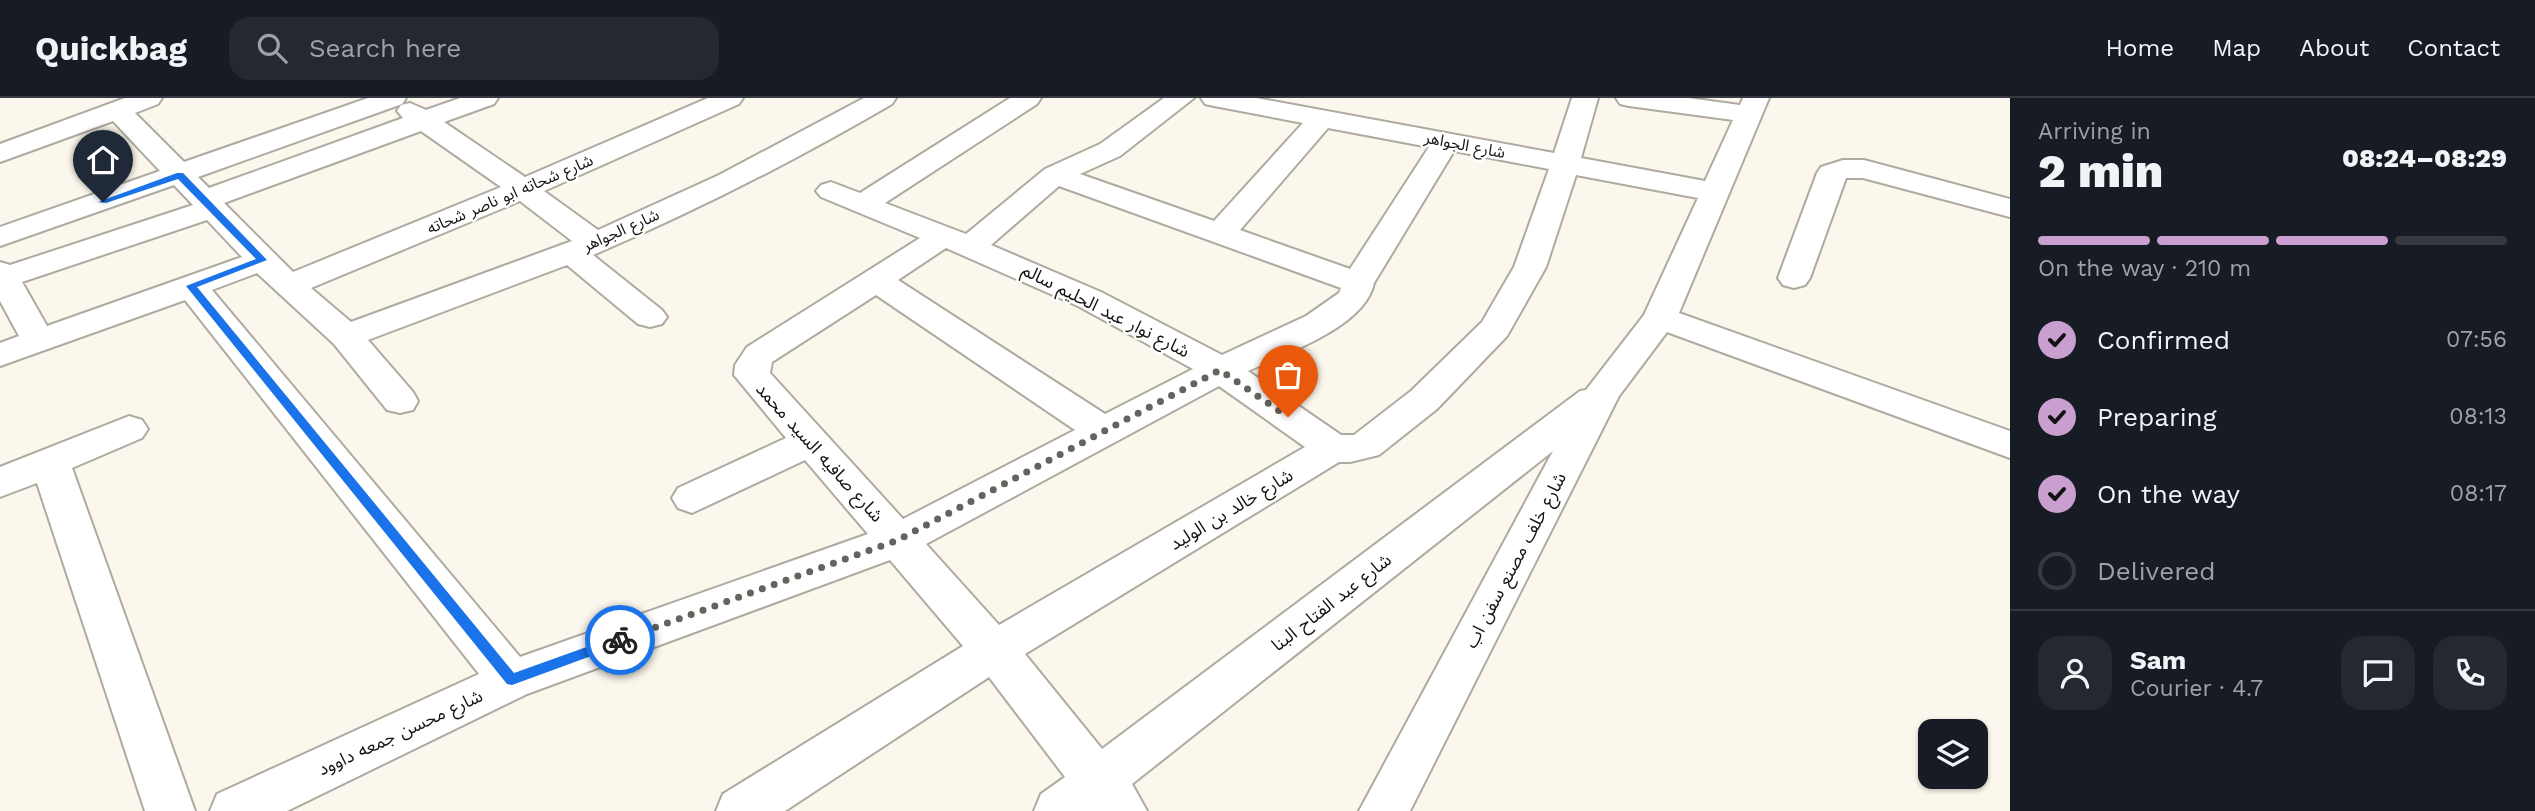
<!DOCTYPE html>
<html lang="en">
<head>
<meta charset="utf-8">
<style>
  :root { --surface:#171b24; --page:#242831; --text:#f1f3f6; --muted:#9ea1a6; --line:#363941; --accent:#c99fd0 }
  body { margin:0; font-family:"Work Sans","Noto Sans Arabic",sans-serif; background:var(--page); color:var(--text); height:100vh; display:flex; flex-direction:column; font-size:26px; white-space:nowrap }
  * { box-sizing:border-box; margin:0 }
  p { font-size:23px; color:var(--muted) }
  .icon { flex:none; width:38px; height:38px; fill:none; stroke:currentColor; stroke-width:2; stroke-linecap:round; stroke-linejoin:round }
  .map { position:relative; flex:1; overflow:hidden }
  .drawer { display:flex; flex-direction:column; background:var(--surface); width:525px }
  .drawer>* { flex:none }
  .controls { position:absolute; left:1918px; top:621px; display:grid; gap:14px }
  .controls a { display:grid; place-items:center; width:70px; height:70px; border-radius:14px; background:var(--surface); box-shadow:0 2px 5px #0004; font-size:35px }
  .pin { position:absolute; display:grid; place-items:center; width:60px; height:60px; color:#fff; margin:-72px -30px; border-radius:50% 50% 50% 0; rotate:-45deg; box-shadow:0 0 7px #0007 }
  .pin .icon { rotate:45deg }
  .courier { position:absolute; display:grid; place-items:center; width:70px; height:70px; margin:-35px; border:5px solid #1a73e8; border-radius:50%; background:#fff; color:#222; box-shadow:0 2px 9px #0007 }
  .head em { font-style:normal; font-weight:800 }
  .head div { display:flex; flex-direction:column-reverse }
  .head { display:flex; align-items:center; justify-content:space-between; height:119px; padding:0 28px }
  h1 { font-size:46px; font-weight:800; line-height:52px }
  .bar { display:grid; grid-template-columns:repeat(4,1fr); gap:10px 7px; align-content:center; height:84px; padding:0 28px }
  .bar i { height:9px; border-radius:5px; background:var(--line) }
  .bar .current { background:var(--accent) }
  .bar p { grid-column:span 4 }
  .line { display:flex; align-items:center; gap:18px; padding:0 28px; border-top:2px solid var(--line) }
  .line div { flex:1 }
  .round { display:grid; place-items:center; flex:none; width:74px; height:74px; border-radius:21px; background:var(--page) }
  ol { padding:0 28px; list-style:none }
  li { display:flex; align-items:center; gap:21px; height:77px }
  li p { margin-inline-start:auto }
  li .icon { padding:7px; border-radius:50%; background:var(--accent); color:#111; stroke-width:4 }
  li:last-child { color:var(--muted) }
  li i { width:38px; height:38px; border:4px solid var(--line); border-radius:50% }
  header { display:flex; align-items:center; gap:42px; box-sizing:border-box; height:98px; padding:0 35px; background:var(--surface); border-bottom:2px solid var(--line) }
  header strong { font-size:33px }
  nav { display:flex; gap:38px; margin-inline-start:auto; font-size:24px }
  .search { width:490px; height:63px; background:var(--page); display:flex; align-items:center; gap:18px; box-sizing:border-box; padding:0 24px; border-radius:21px; color:var(--muted); font-size:26px }
  main { display:flex; flex:1; min-height:0 }
  .map>svg:first-child { display:block }
  .lines { fill:none; stroke-linecap:round; stroke-linejoin:round }
  .minor-casing { stroke:#aeaaa0; stroke-width:4 }
  .minor { fill:#fff; fill-rule:evenodd }
  .route { fill:#1a73e8 }
  .done { stroke:#66635e; stroke-width:7; stroke-dasharray:0 12.6 }
  .labels { text-anchor:middle; dominant-baseline:central; stroke-width:5; stroke-linejoin:round; paint-order:stroke }
  .far-street-label { font-size:16px; fill:#161411; stroke:#fff }
  .street-label { font-size:18px; fill:#161411; stroke:#fff }
</style>
</head>
<body>
<header>
<strong>Quickbag</strong>
<div class="search"><svg class="icon" aria-label="search" viewBox="0 0 24 24"><circle cx="10" cy="10" r="6"/><path d="M15 15l6 6"/></svg>Search here</div>
<nav><a>Home</a><a>Map</a><a>About</a><a>Contact</a></nav>
</header>
<main>
<div class="map">
<svg width="2010" height="713" viewBox="0 0 2010 713">
  <rect width="100%" height="100%" fill="#fbf7ec"/>
  <g class="lines">
    <g class="minor-casing">
      <path id="minor" d="M125,0H162L158,6L135,15L184,64L368,0H406L402,6L198,79L209,90L403,20L397,13L401,7L410,5L426,12L460,0H498L494,6L444,24L525,79L708,0H743L739,6L544,93L598,132L719,77L864,0H896L892,6C796,62 696,113 593,157L662,212L667,219L662,226L650,229L638,226L567,167L368,242L413,294L418,303L413,312L400,315L387,312L334,246L257,175L212,192L520,559L868,436L805,362L692,415L678,410L672,400L678,390L786,340L734,277L735,267L747,249L920,140L821,99L816,93L821,87L831,84L860,95L1010,0H1041L1037,6L885,105L966,136L1045,71L1100,46L1164,0H1194L1120,58L1080,76L1214,123L1303,25L1214,8L1205,6L1201,0H1256L1554,55L1572,0H1598L1581,60L1705,83L1733,22L1629,8L1620,6L1616,0H1688L1740,7L1743,0H1769L1679,215L2010,333V360L1667,234L1619,298L1410,713H1359L1553,353L1132,686L1147,713H1034L1041,696L1065,679L989,579L785,713H716L723,696L963,548L890,462L527,596L287,713H210L217,696L479,576L185,202L0,268V245L19,238L0,203V164L10,167L193,107L174,87L0,148V129L160,73L113,23L0,64V46ZM1328,30L1429,49L1350,171L1240,132ZM421,33L501,89L293,174L224,105ZM1454,53L1549,71L1514,169L1482,224L1411,293L1354,337H1341L1248,273C1286,255 1365,229 1374,185ZM1576,77L1698,100L1644,217L1586,292L1580,293L1102,651L1025,556L1339,364H1350L1379,357L1437,311L1507,238L1546,169ZM1059,88L1341,190L1339,195L1306,218L1222,257L1101,194L991,147ZM520,103L572,143L351,224L311,190ZM207,122L242,159L47,228L22,184ZM946,150L1078,208L1193,271L1105,316L898,182ZM876,197L1075,332L903,421L770,275L772,264ZM1219,288L1305,349L999,527L926,446Z
        M1843,62H1864L2010,101V119L1863,80H1846L1810,180L1805,187L1794,190L1783,187L1778,180L1817,75L1821,69Z
        M129,318L142,322L148,331L142,340L72,370L195,713H145L37,385L0,399V369Z"/>
    </g>
    <use href="#minor" class="minor"/>
  </g>
  <path class="route" d="M177,75H183L267,162L197,189L514,575L620,537L624,538V546L512,587L507,586L186,188L256,161L178,81L106,105L98,104Z"/>
  <g class="lines">
    <path class="done" d="M620,542L898,442L1220,272L1288,319"/>
  </g>
  <g class="labels">
    <g class="far-street-label">
      <text transform="translate(1465 47) rotate(11)">شارع الجواهر</text>
      <text transform="translate(510 96) rotate(-23)">شارع شحاته ابو ناصر شحاته</text>
      <text transform="translate(621 132) rotate(-24)">شارع الجواهر</text>
    </g>
    <g class="street-label">
      <text transform="translate(1106 212) rotate(27)">شارع نوار عبد الحليم سالم</text>
      <text transform="translate(820 354) rotate(48)">شارع صافيه السيد محمد</text>
      <text transform="translate(1231 411) rotate(-31)">شارع خالد بن الوليد</text>
      <text transform="translate(1515 462) rotate(-62)">شارع خلف مصنع سفن اب</text>
      <text transform="translate(1331 504) rotate(-38)">شارع عبد الفتاح البنا</text>
      <text transform="translate(400 634) rotate(-25)">شارع محسن جمعه داوود</text>
    </g>
  </g>
</svg>
<div class="controls">
<a><svg class="icon" aria-label="layers" viewBox="0 0 24 24"><path d="M12 4l9 5-9 5-9-5zM3 14l9 5 9-5"/></svg></a>
</div>
<div class="pin" style="left:1288px;top:319px;background:#ea580c"><svg class="icon" aria-label="bag" viewBox="0 0 24 24"><path d="M5 8h14l-1 12H6zM9 8a3 3 0 0 1 6 0"/></svg></div>
<div class="pin" style="left:103px;top:104px;background:#1f2937"><svg class="icon" aria-label="home" viewBox="0 0 24 24"><path d="M3 11l9-7 9 7M6 9v11h12V9"/></svg></div>
<div class="courier" style="left:620px;top:542px"><svg class="icon" aria-label="bike" viewBox="0 0 24 24"><circle cx="6" cy="16" r="4"/><circle cx="18" cy="16" r="4"/><path d="M6 16l4-8h5l3 8M10 8l3 8H6M13 5h3"/></svg></div>
</div>
<section class="drawer">
<div class="head"><div><h1>2 min</h1><p>Arriving in</p></div><em>08:24–08:29</em></div>
<div class="bar"><i class="current"></i><i class="current"></i><i class="current"></i><i></i><p>On the way · 210 m</p></div>
<ol>
<li><svg class="icon" aria-label="check" viewBox="0 0 24 24"><path d="M5 12l5 5 9-10"/></svg>Confirmed<p>07:56</p></li>
<li><svg class="icon" aria-label="check" viewBox="0 0 24 24"><path d="M5 12l5 5 9-10"/></svg>Preparing<p>08:13</p></li>
<li><svg class="icon" aria-label="check" viewBox="0 0 24 24"><path d="M5 12l5 5 9-10"/></svg>On the way<p>08:17</p></li>
<li><i></i>Delivered</li>
</ol>
<div class="line" style="height:126px"><a class="round"><svg class="icon" aria-label="person" viewBox="0 0 24 24"><circle cx="12" cy="8" r="4"/><path d="M4 21q1-7 8-7t8 7"/></svg></a><div><b>Sam</b><p>Courier · 4.7</p></div><a class="round"><svg class="icon" aria-label="chat" viewBox="0 0 24 24"><path d="M4 5h16v11H9l-5 4z"/></svg></a><a class="round"><svg class="icon" aria-label="phone" viewBox="0 0 24 24"><path d="M5 4h4l2 5-3 2q2 4 5 5l2-3 5 2v4C11 20 4 13 5 4z"/></svg></a></div>
</section>
</main>
</body>
</html>
